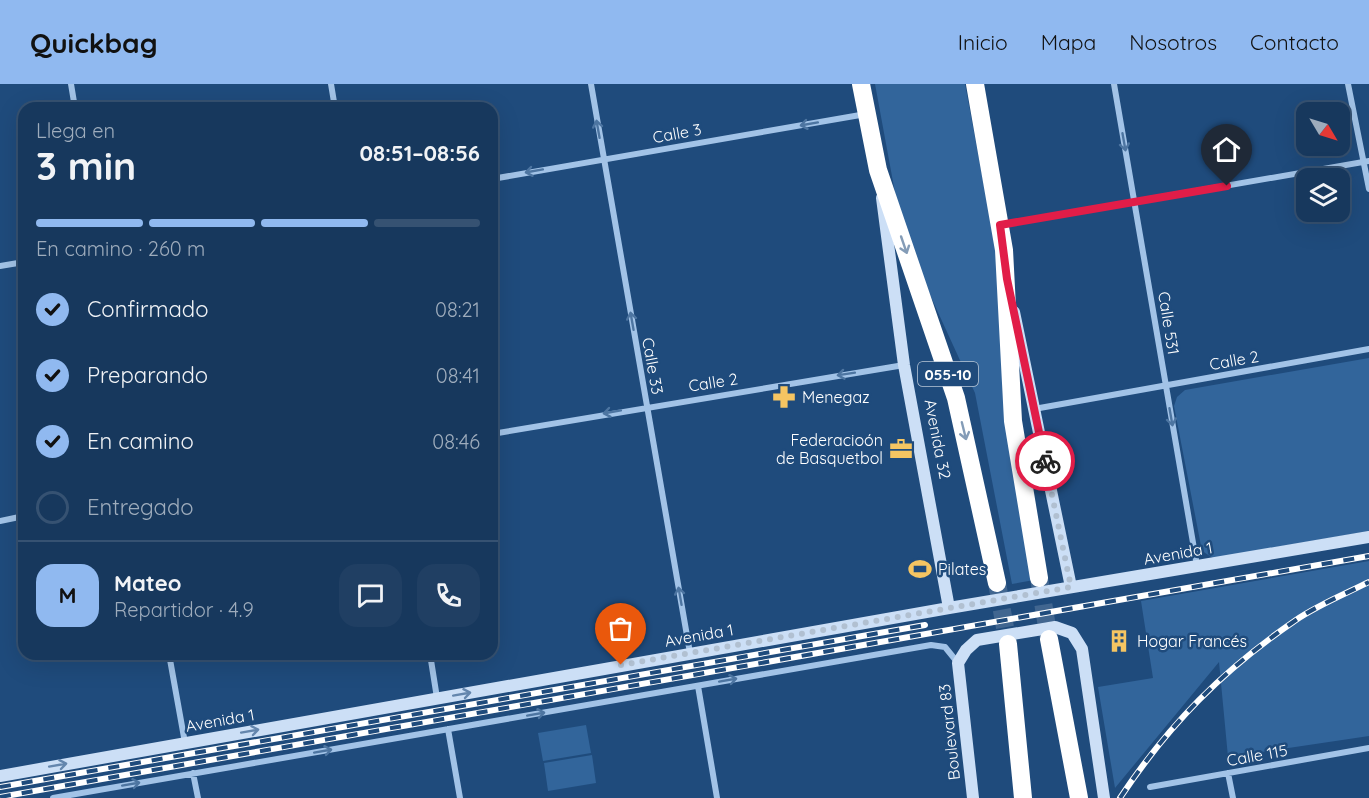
<!DOCTYPE html>
<html lang="es">
<head>
<meta charset="utf-8">
<style>
  :root { --surface:#17385d; --page:#203f63; --text:#f1f3f6; --muted:#9eacbc; --line:#365272; --accent:#90b9f0 }
  body { margin:0; font-family:Quicksand,sans-serif; background:var(--page); color:var(--text); height:100vh; display:flex; flex-direction:column; font-size:22px; white-space:nowrap }
  * { box-sizing:border-box; margin:0 }
  p { font-size:20px; color:var(--muted) }
  .icon { flex:none; width:33px; height:33px; fill:none; stroke:currentColor; stroke-width:2; stroke-linecap:round; stroke-linejoin:round }
  .map { position:relative; flex:1; overflow:hidden }
  .drawer { position:absolute; left:18px; top:18px; width:480px; height:558px; display:flex; flex-direction:column; background:var(--surface); border-radius:18px; box-shadow:0 6px 24px #0002,0 0 0 2px var(--line) }
  .drawer>* { flex:none }
  .needle { width:39px; rotate:128deg }
  .fabs { position:absolute; left:1296px; top:18px; display:grid; gap:12px }
  .fabs a { display:grid; place-items:center; width:54px; height:54px; border-radius:12px; background:var(--surface); box-shadow:0 6px 24px #0002,0 0 0 2px var(--line); font-size:30px }
  .pin { position:absolute; display:grid; place-items:center; width:51px; height:51px; color:#fff; margin:-62px -26px; border-radius:50% 50% 50% 0; rotate:-45deg; box-shadow:0 0 6px #0007 }
  .pin .icon { rotate:45deg }
  .courier { position:absolute; display:grid; place-items:center; width:60px; height:60px; margin:-30px; border:4px solid #e11d48; border-radius:50%; background:#fff; color:#222; box-shadow:0 2px 8px #0007 }
  .overview em { font-style:normal; font-weight:700 }
  .overview div { display:flex; flex-direction:column-reverse }
  .overview { display:flex; align-items:center; justify-content:space-between; height:102px; padding:0 18px }
  h1 { font-size:39px; font-weight:700; line-height:45px }
  .bar { display:grid; grid-template-columns:repeat(4,1fr); gap:9px 6px; align-content:center; height:72px; padding:0 18px }
  .bar i { height:8px; border-radius:4px; background:var(--line) }
  .bar .current { background:var(--accent) }
  .bar p { grid-column:span 4 }
  .line { display:flex; align-items:center; gap:15px; padding:0 18px; border-top:2px solid var(--line) }
  .line div { flex:1 }
  .round { display:grid; place-items:center; flex:none; width:63px; height:63px; border-radius:18px; background:var(--page) }
  ol { padding:0 18px; list-style:none }
  li { display:flex; align-items:center; gap:18px; height:66px }
  li p { margin-inline-start:auto }
  li .icon { padding:6px; border-radius:50%; background:var(--accent); color:#111; stroke-width:4 }
  li:last-child { color:var(--muted) }
  li i { width:33px; height:33px; border:3px solid var(--line); border-radius:50% }
  header { display:flex; align-items:center; gap:36px; box-sizing:border-box; height:84px; padding:0 30px; background:var(--accent); color:#111 }
  header strong { font-size:28px }
  nav { display:flex; gap:33px; margin-inline-start:auto; font-size:21px }
  .map>svg:first-child { display:block }
  .green { fill:#32659b }
  .lines { fill:none; stroke-linecap:round; stroke-linejoin:round }
  .highway-tunnel { stroke:#416690; stroke-width:18; stroke-dasharray:18 9; stroke-linecap:butt }
  .street { stroke:#a2c3e7; stroke-width:6 }
  .secondary { stroke:#ccdff6; stroke-width:12 }
  .highway { stroke:#fff; stroke-width:18 }
  .rail-casing { stroke:#fff; stroke-width:6 }
  .rail { stroke:#1f4b7c; stroke-width:4; stroke-dasharray:11; stroke-linecap:butt }
  .oneway { stroke:#4d75a1 }
  .oneway2 { stroke:#849cb7 }
  .oneway3 { stroke:#6486ad }
  .done { stroke:#b1c0d1; stroke-width:6; stroke-dasharray:0 10.8 }
  .route { stroke:#e11d48; stroke-width:8 }
  .labels { text-anchor:middle; dominant-baseline:central; stroke-width:5; stroke-linejoin:round; paint-order:stroke }
  .shield { fill:#1f4b7c; stroke:#bcc9d8; stroke-width:1.5 }
  .shield-label { font-size:15px; font-weight:bold; fill:#fff }
  .street-label { font-size:16px; fill:#fff; stroke:#1f4b7c }
  .poi-label { font-size:16px; fill:#fff; stroke:#1f4b7c; text-anchor:start }
</style>
</head>
<body>
<header>
<strong>Quickbag</strong>
<nav><a>Inicio</a><a>Mapa</a><a>Nosotros</a><a>Contacto</a></nav>
</header>
<div class="map">
<svg width="1369" height="714" viewBox="0 0 1369 714">
  <rect width="100%" height="100%" fill="#1f4b7c"/>
  <path class="green" d="M875,0H965L998,176L1003,316L1034,496L1012,500L975,309L903,152Z
    M1369,274V447L1213,474L1202,467L1174,322L1177,313L1185,306Z
    M1369,477V652L1228,673L1219,578L1115,704L1098,603L1153,594L1141,517Z
    M586,641L591,669L543,677L538,649Z
    M592,671L596,699L548,707L544,679Z"/>
  <g class="lines">
    <path class="highway-tunnel" d="M1039,494L1049,555
      M997,499L1008,560"/>
    <path class="street" d="M71,0L75,24
      M331,0L335,24
      M591,0L690,569
      M1114,0L1197,482
      M1348,0L1369,105
      M492,95L866,30
      M1000,141L1369,77
      M0,182L24,178
      M1034,325L1369,265
      M492,350L904,281
      M0,437L24,432
      M169,570L185,659
      M430,570L437,614
      M698,602L717,714
      M448,645L460,714
      M193,689L198,714
      M1228,689L1233,714
      M1150,703L1369,664
      M53,714L931,561L945,563L958,579"/>
    <path class="secondary" d="M882,114L904,281L949,524
      M1014,228L1071,503
      M0,692L949,524L1369,453
      M973,714L958,579L966,566L977,556L1055,543L1072,549L1082,565L1104,714"/>
    <path class="highway" d="M861,0L878,86L956,314L997,499
      M975,0L1004,166L1013,337L1039,494
      M1049,555L1079,714
      M1008,560L1023,714"/>
    <g class="rail-casing">
      <path id="rail" d="M0,703L925,541
        M0,713L1369,472
        M1120,714C1169,640 1223,586 1296,536C1318,521 1345,510 1369,498"/>
    </g>
    <use href="#rail" class="rail"/>
  </g>
  <defs><path id="oneway-shaft" d="M-6 0H5M1.5-3L5.5 0L1.5 3" fill="none" stroke-width="1.6" stroke-linecap="round" stroke-linejoin="round" transform="scale(1.5)"/></defs>
  <g class="oneway">
    <use href="#oneway-shaft" transform="translate(809 40) rotate(170)"/>
    <use href="#oneway-shaft" transform="translate(598 45) rotate(-100)"/>
    <use href="#oneway-shaft" transform="translate(1124 58) rotate(80)"/>
    <use href="#oneway-shaft" transform="translate(534 87) rotate(170)"/>
    <use href="#oneway-shaft" transform="translate(632 237) rotate(-100)"/>
    <use href="#oneway-shaft" transform="translate(846 290) rotate(171)"/>
    <use href="#oneway-shaft" transform="translate(612 328) rotate(170)"/>
    <use href="#oneway-shaft" transform="translate(1171 333) rotate(80)"/>
    <use href="#oneway-shaft" transform="translate(680 512) rotate(-100)"/>
    <use href="#oneway-shaft" transform="translate(728 596) rotate(-10)"/>
    <use href="#oneway-shaft" transform="translate(536 630) rotate(-10)"/>
    <use href="#oneway-shaft" transform="translate(323 667) rotate(-10)"/>
    <use href="#oneway-shaft" transform="translate(131 700) rotate(-10)"/>
  </g>
  <g class="oneway2">
    <use href="#oneway-shaft" transform="translate(904 161) rotate(71)"/>
    <use href="#oneway-shaft" transform="translate(964 347) rotate(76)"/>
  </g>
  <g class="oneway3">
    <use href="#oneway-shaft" transform="translate(462 610) rotate(-10)"/>
    <use href="#oneway-shaft" transform="translate(250 647) rotate(-10)"/>
    <use href="#oneway-shaft" transform="translate(58 681) rotate(-10)"/>
  </g>
  <g class="lines">
    <path class="done" d="M621,581L1071,503L1045,377"/>
    <path class="route" d="M1045,377L1007,195L1000,141L1227,102"/>
  </g>
  <defs>
    <g id="pharmacy-bare" transform="scale(1.8)"><path d="M-2-6h4v4h4v4h-4v4h-4v-4h-4v-4h4Z" fill="#f5c562" stroke="#1f4b7c" stroke-width="2.5" paint-order="stroke"/></g>
    <g id="office-bare" transform="scale(1.8)"><path d="M-6-3h4V-5.5h4V-3h4V5H-6ZM-1-4.5V-3h2v-1.5ZM-6 0V1H6V0Z" fill="#f5c562" stroke="#1f4b7c" stroke-width="2.5" paint-order="stroke"/></g>
    <g id="stadium-bare" transform="scale(1.8)"><path d="M0-5a6.5 5 0 1 0 0 10a6.5 5 0 1 0 0-10ZM-3.5-1.8h7v3.6h-7Z" fill="#f5c562" stroke="#1f4b7c" stroke-width="2.5" paint-order="stroke"/></g>
    <g id="building-bare" transform="scale(1.8)"><path d="M-4-6H4V6H1V3H-1V6H-4ZM-2.5-4.3h1.7v1.8h-1.7ZM.8-4.3h1.7v1.8H.8ZM-2.5-1h1.7V.8h-1.7ZM.8-1h1.7V.8H.8Z" fill="#f5c562" stroke="#1f4b7c" stroke-width="2.5" paint-order="stroke"/></g>
  </defs>
  <g fill-rule="evenodd">
    <use href="#pharmacy-bare" x="784" y="313"/>
    <use href="#office-bare" x="901" y="365"/>
    <use href="#stadium-bare" x="920" y="485"/>
    <use href="#building-bare" x="1119" y="557"/>
  </g>
  <g class="labels">
    <rect class="shield" x="918" y="278" width="60" height="24" rx="4.5"/>
    <g class="shield-label">
      <text x="948" y="290">055-10</text>
    </g>
    <g class="street-label">
      <text transform="translate(677 49) rotate(-10)">Calle 3</text>
      <text transform="translate(1169 239) rotate(81)">Calle 531</text>
      <text transform="translate(1234 276) rotate(-10)">Calle 2</text>
      <text transform="translate(653 282) rotate(80)">Calle 33</text>
      <text transform="translate(713 298) rotate(-9)">Calle 2</text>
      <text transform="translate(938 355) rotate(79)">Avenida 32</text>
      <text transform="translate(1178 469) rotate(-10)">Avenida 1</text>
      <text transform="translate(699 551) rotate(-10)">Avenida 1</text>
      <text transform="translate(220 636) rotate(-10)">Avenida 1</text>
      <text transform="translate(949 648) rotate(-96)">Boulevard 83</text>
      <text transform="translate(1257 671) rotate(-10)">Calle 115</text>
    </g>
    <g class="poi-label">
      <text x="802" y="313">Menegaz</text>
      <text x="883" y="356" text-anchor="end">Federacioón<tspan x="883" dy="18">de Basquetbol</tspan></text>
      <text x="938" y="485">Pilates</text>
      <text x="1137" y="557">Hogar Francés</text>
    </g>
  </g>
</svg>
<div class="fabs">
<a><svg class="needle" viewBox="-14 -14 28 28"><path d="M0-13l5 13h-10z" fill="#e53935"/><path d="M0 13l5-13h-10z" fill="#9eacbc"/></svg></a>
<a><svg class="icon" aria-label="layers" viewBox="0 0 24 24"><path d="M12 4l9 5-9 5-9-5zM3 14l9 5 9-5"/></svg></a>
</div>
<div class="pin" style="left:621px;top:581px;background:#ea580c"><svg class="icon" aria-label="bag" viewBox="0 0 24 24"><path d="M5 8h14l-1 12H6zM9 8a3 3 0 0 1 6 0"/></svg></div>
<div class="pin" style="left:1227px;top:102px;background:#1f2937"><svg class="icon" aria-label="home" viewBox="0 0 24 24"><path d="M3 11l9-7 9 7M6 9v11h12V9"/></svg></div>
<div class="courier" style="left:1045px;top:377px"><svg class="icon" aria-label="bike" viewBox="0 0 24 24"><circle cx="6" cy="16" r="4"/><circle cx="18" cy="16" r="4"/><path d="M6 16l4-8h5l3 8M10 8l3 8H6M13 5h3"/></svg></div>
<section class="drawer">
<div class="overview"><div><h1>3 min</h1><p>Llega en</p></div><em>08:51–08:56</em></div>
<div class="bar"><i class="current"></i><i class="current"></i><i class="current"></i><i></i><p>En camino · 260 m</p></div>
<ol>
<li><svg class="icon" aria-label="check" viewBox="0 0 24 24"><path d="M5 12l5 5 9-10"/></svg>Confirmado<p>08:21</p></li>
<li><svg class="icon" aria-label="check" viewBox="0 0 24 24"><path d="M5 12l5 5 9-10"/></svg>Preparando<p>08:41</p></li>
<li><svg class="icon" aria-label="check" viewBox="0 0 24 24"><path d="M5 12l5 5 9-10"/></svg>En camino<p>08:46</p></li>
<li><i></i>Entregado</li>
</ol>
<div class="line" style="height:108px"><b class="round" style="background:var(--accent);color:#111">M</b><div><b>Mateo</b><p>Repartidor · 4.9</p></div><a class="round"><svg class="icon" aria-label="chat" viewBox="0 0 24 24"><path d="M4 5h16v11H9l-5 4z"/></svg></a><a class="round"><svg class="icon" aria-label="phone" viewBox="0 0 24 24"><path d="M5 4h4l2 5-3 2q2 4 5 5l2-3 5 2v4C11 20 4 13 5 4z"/></svg></a></div>
</section>
</div>
</body>
</html>
